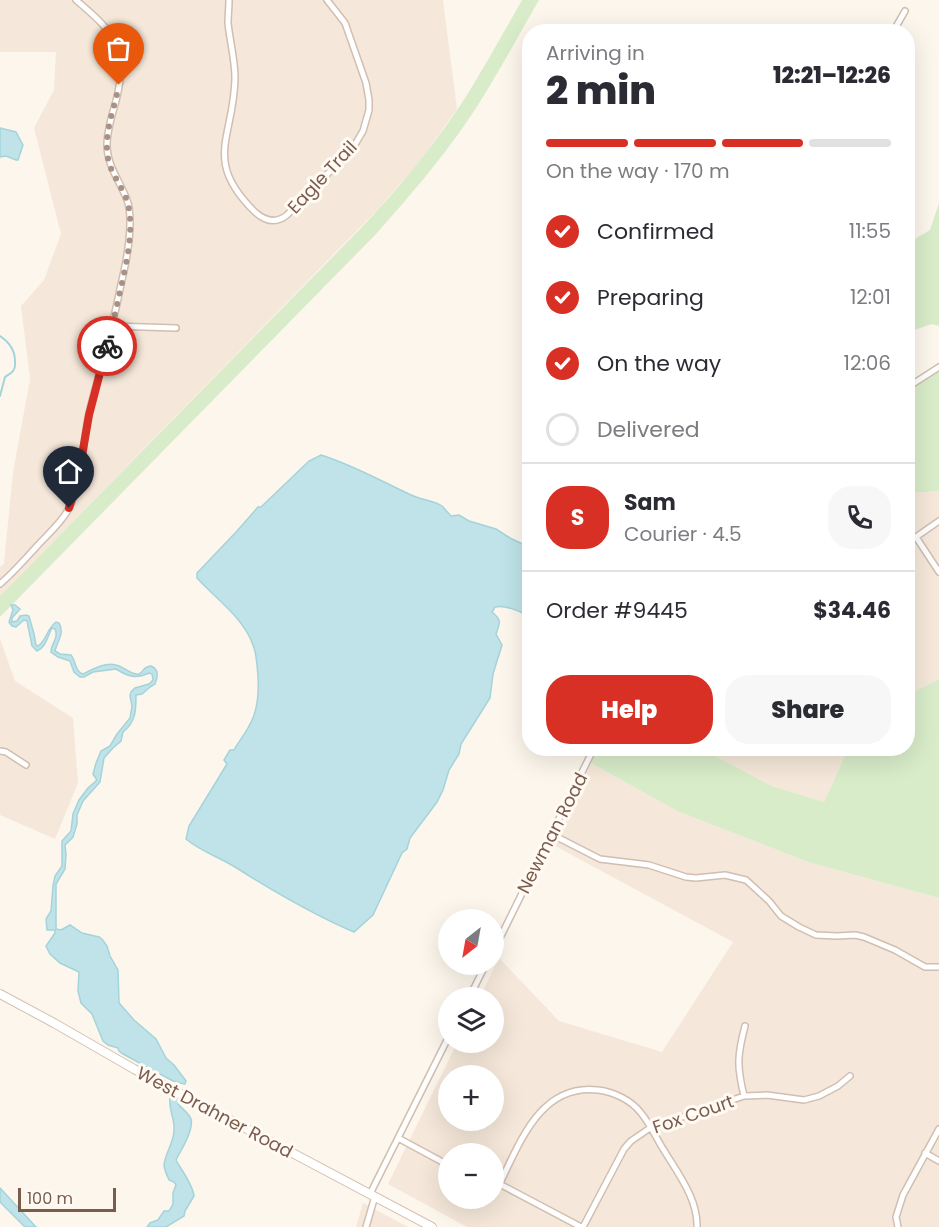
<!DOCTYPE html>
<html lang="en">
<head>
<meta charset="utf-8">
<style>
  :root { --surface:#fff; --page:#f7f7f7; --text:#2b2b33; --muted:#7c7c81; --line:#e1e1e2; --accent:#d93025 }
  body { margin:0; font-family:Poppins,sans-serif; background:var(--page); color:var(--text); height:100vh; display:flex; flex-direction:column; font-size:22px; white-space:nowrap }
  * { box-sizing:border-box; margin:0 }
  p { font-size:20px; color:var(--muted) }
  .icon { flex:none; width:33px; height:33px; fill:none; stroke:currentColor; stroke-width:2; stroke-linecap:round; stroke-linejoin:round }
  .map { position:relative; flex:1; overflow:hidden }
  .panel { position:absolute; left:522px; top:24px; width:393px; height:732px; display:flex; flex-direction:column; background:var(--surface); border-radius:24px; box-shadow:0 6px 24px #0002 }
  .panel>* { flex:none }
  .needle { width:39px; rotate:211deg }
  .buttons { position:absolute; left:438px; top:909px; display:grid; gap:12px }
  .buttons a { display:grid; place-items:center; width:66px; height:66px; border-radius:50%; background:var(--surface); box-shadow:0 6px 24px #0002; font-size:30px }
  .scale { position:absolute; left:18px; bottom:15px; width:98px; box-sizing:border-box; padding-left:6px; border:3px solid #7a5c4d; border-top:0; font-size:16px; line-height:21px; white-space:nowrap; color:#7a5c4d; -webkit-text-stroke:4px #fffaf3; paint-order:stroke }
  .pin { position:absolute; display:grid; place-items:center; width:51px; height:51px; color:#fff; margin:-62px -26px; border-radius:50% 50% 50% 0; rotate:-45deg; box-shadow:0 0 6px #0007 }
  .pin .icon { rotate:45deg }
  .courier { position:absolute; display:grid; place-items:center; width:60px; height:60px; margin:-30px; border:4px solid #d93025; border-radius:50%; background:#fff; color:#222; box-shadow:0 2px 8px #0007 }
  .headline em { font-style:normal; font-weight:800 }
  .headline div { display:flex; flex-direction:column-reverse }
  .headline { display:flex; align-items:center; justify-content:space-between; height:102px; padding:0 24px }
  h1 { font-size:39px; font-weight:800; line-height:45px }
  .bar { display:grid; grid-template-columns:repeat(4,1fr); gap:9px 6px; align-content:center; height:72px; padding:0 24px }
  .bar i { height:8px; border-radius:4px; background:var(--line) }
  .bar .current { background:var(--accent) }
  .bar p { grid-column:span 4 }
  .line { display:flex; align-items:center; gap:15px; padding:0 24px; border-top:2px solid var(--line) }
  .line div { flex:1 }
  .round { display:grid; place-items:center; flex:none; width:63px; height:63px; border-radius:24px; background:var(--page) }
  ol { padding:0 24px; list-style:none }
  li { display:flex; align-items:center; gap:18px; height:66px }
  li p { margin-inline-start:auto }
  li .icon { padding:6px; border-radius:50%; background:var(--accent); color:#fff; stroke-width:4 }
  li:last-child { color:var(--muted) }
  li i { width:33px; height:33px; border:3px solid var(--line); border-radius:50% }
  .button { display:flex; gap:12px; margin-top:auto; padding:12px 24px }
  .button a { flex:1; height:69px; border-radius:24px; background:var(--accent); color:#fff; font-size:24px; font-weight:800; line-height:69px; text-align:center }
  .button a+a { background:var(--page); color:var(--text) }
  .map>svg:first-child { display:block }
  .residential { fill:#f5e8da; fill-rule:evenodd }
  .green { fill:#d8ecc9 }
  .water { fill:#bfe3e8; stroke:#a5d3da; stroke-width:1.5 }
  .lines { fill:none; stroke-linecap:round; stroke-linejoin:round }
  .stream { stroke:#a5d3da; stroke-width:2 }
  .street-casing { stroke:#d1beb0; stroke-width:8 }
  .secondary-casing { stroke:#d6c0b0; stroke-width:10 }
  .street { stroke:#fff; stroke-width:5 }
  .secondary { stroke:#fff; stroke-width:8 }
  .done { stroke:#a89285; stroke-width:6; stroke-dasharray:0 10.8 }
  .route { stroke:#d93025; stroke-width:8 }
  .labels { text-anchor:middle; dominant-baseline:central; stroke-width:6; stroke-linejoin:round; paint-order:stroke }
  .street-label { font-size:18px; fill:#7a5c4d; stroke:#fffaf3 }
</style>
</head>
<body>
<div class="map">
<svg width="939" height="1227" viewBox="0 0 939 1227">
  <rect width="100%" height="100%" fill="#fdf6ec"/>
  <path class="residential" d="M0,0H443L457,109L420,161L378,209L0,596V567L4,564L13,472L30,379L21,306L44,280L61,234L34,128L54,90L56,52H0Z
    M939,491V679L908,695V493Z
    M0,639L15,681L73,718L78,783L55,839L0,815Z
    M702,749H848L824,802L772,786Z
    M591,763L677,811L808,862L939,898V1227H467L388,1184L457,1043L494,1042V998L480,997L499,958L559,1021L662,1052L733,942L555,846ZM448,1076H494V1120H448ZM448,1154H494V1198H448Z
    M363,1203L408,1227H356Z"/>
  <path class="green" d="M522,0H539C515,41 493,84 466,123C439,162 408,198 376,234L0,617V596L361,228C400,187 436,143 467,95C486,64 504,32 522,0Z
    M939,203V326L932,324L908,332V243L930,230Z
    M939,370V491L908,493V390Z
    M939,679V898L808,862L677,811L591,763L598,749H702L772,786L824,802L848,749L908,748V695Z"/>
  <path class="water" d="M0,128L16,132L23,145L18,160H16L6,156L0,157Z
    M321,455C353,465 381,481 411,495C421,500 433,500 442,506C445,509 448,513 451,516L459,515L469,521L496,529L510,538L529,547V607L526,615C518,610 504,605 495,607L492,612C502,620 500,623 496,634L502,645L493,674L490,698L461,744L459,754L449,770L443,790L437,802L410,838L407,849L402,853L373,915L354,932C312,914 273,891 235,867C219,857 200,851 186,839L189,826L227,764L224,760L230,750H234C239,741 245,734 249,726C258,711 259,694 258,677C257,666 257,655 253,645C243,617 216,599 197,578V573L237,531L258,507H261L309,461Z
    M11,605H15L20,609L12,618V622L17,621L20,616L26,615L29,616L34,634L36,645L38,646C47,640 47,628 56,622L59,623C65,633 57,642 55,651L60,654L71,655C76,661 75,672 83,674C93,669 105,662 116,665C123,666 132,676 139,674C144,672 142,667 151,666C159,669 158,677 155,684L150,687L142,694L136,695C136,710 136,722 123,732L121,741L113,748L104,758L100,782L83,801L77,815V824L73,837L65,845L66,855L65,869L56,884V929L61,930L70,925L82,933L99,937L102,939L107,946L110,956L118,970L119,1003L134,1020L156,1039L166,1058L174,1065L186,1081L185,1084L180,1083L174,1096L178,1100V1104C181,1108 189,1113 191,1119C194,1130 181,1150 176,1160C182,1171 193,1185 194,1196L185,1211L184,1216L166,1227H147L150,1223L158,1220L164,1211H169L173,1204V1193L176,1185L174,1182L169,1180C167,1176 165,1171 164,1166C164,1155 174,1143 174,1130C175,1118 168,1109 170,1097L173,1095L178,1082L173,1081L123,1054L119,1051L118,1048L108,1045L103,1041L92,1014L81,1003L78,991L79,972L60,963L50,954L46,946L55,933V930H47L46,919L51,911L53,886L55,876L62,866V841L71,831L73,814L79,800L88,788L97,780L93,774L96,763L101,751L110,746L117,734L130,718L132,706L130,696L131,692L135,688L149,684L153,680L152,674L149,673C136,679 129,677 116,669L93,672L84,677H80L74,672L70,661L58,657L51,652C51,643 59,639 55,629L52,628C47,637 47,646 37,651L32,646L27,621L24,620L16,627L12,626L9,622L13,610Z
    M0,1188L36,1227H25L0,1202Z"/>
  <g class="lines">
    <path class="stream" d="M0,336C9,342 15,350 15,361C15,366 16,367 13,371C11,374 7,375 5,377L0,396"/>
    <g class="street-casing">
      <path id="street" d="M229,0C229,8 228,16 228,23C230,42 235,60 235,78C234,138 202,160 255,212C265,221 276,224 287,215L353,148L363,131L369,110V100L366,83L345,23L327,0
        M893,32L905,11
        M113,326L176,328
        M908,387L939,367
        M916,537L939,572
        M908,541L916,537L939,521
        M0,584C14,572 26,558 38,545C48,534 61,523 68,510C83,481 82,445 89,413C99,372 112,331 120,289C125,267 130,245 130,222C130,215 130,207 127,200C120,181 107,166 107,145C107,130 112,115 116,101C129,48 115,33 76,0
        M0,751L6,752L26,765
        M551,834L600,859L649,865L686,877L696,878L725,875L746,880L769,901L781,916L799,927L816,935L837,936L855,935L864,937L895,950L925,967H939
        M494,950L594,748
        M469,998L486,964
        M744,1096C737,1067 737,1056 745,1026
        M398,1138L448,1165
        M925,1153L939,1161
        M494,1181L581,1227
        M500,1183C520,1142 541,1083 598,1090C614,1092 631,1100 641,1113C651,1125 657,1140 665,1152C679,1175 698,1200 697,1227
        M370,1194L448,1038
        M366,1227L375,1196
        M583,1227L624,1149L631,1141L650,1128L744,1096L767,1095L804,1100L819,1096L838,1086L850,1076
        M898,1227L896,1217L903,1195L939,1129"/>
    </g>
    <g class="secondary-casing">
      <path id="secondary" d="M0,994L54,1023L134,1069L432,1227"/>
    </g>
    <use href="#street" class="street"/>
    <use href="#secondary" class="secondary"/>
  </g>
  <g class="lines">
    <path class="done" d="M107,346C113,325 117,304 122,283C127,259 133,234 129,209C127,193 114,179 109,163C102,136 114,111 119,85"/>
    <path class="route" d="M69,508L78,479L89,415L107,346"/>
  </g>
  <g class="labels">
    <g class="street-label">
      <text transform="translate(322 177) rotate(-47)">Eagle Trail</text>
      <text transform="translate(552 833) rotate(-63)">Newman Road</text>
      <text transform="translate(215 1112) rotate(28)">West Drahner Road</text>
      <text transform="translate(693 1114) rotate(-19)">Fox Court</text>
    </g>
  </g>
</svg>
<div class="buttons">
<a><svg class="needle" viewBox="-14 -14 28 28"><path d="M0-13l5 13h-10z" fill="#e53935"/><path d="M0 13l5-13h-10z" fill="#7c7c81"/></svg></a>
<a><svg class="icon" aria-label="layers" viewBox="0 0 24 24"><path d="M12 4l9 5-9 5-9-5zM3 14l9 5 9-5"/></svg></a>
<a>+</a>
<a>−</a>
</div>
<div class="scale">100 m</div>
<div class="pin" style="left:119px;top:85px;background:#ea580c"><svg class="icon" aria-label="bag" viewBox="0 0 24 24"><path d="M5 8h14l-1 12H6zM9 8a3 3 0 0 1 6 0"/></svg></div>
<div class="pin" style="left:69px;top:508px;background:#1f2937"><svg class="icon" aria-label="home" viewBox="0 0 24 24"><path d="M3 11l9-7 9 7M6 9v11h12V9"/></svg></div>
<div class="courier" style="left:107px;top:346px"><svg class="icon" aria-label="bike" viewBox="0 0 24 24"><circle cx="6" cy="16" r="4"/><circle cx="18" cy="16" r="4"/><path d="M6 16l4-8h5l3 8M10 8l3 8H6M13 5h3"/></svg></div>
<section class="panel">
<div class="headline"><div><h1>2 min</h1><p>Arriving in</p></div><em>12:21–12:26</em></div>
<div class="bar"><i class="current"></i><i class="current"></i><i class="current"></i><i></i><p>On the way · 170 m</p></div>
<ol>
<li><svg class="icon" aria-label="check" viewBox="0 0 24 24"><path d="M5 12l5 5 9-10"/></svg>Confirmed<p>11:55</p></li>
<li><svg class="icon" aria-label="check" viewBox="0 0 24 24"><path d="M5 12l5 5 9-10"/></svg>Preparing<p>12:01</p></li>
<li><svg class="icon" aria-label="check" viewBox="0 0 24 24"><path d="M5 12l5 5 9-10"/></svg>On the way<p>12:06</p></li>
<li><i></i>Delivered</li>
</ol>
<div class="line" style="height:108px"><b class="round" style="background:var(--accent);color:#fff">S</b><div><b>Sam</b><p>Courier · 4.5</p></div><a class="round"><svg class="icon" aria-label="phone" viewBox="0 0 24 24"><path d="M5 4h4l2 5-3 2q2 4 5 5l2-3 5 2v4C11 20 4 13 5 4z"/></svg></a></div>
<div class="line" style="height:78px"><div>Order #9445</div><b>$34.46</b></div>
<div class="button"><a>Help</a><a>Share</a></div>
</section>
</div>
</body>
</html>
